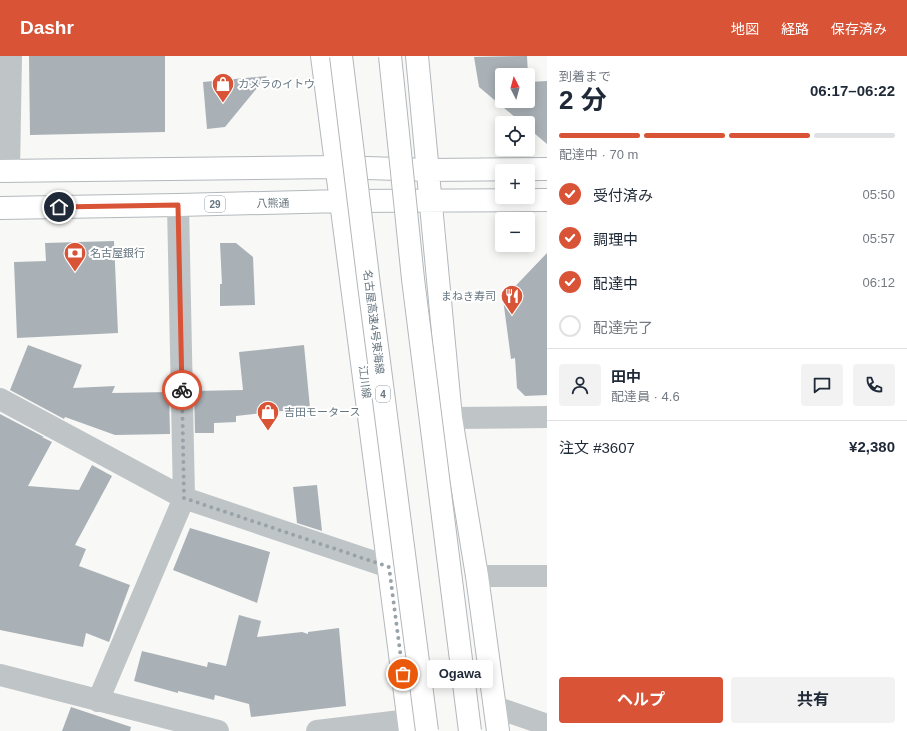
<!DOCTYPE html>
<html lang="ja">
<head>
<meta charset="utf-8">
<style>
  :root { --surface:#fff; --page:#f2f2f3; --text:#1f2937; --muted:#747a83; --line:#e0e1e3; --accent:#d95336 }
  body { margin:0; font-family:Helvetica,"Noto Sans JP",sans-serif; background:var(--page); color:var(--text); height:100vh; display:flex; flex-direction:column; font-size:15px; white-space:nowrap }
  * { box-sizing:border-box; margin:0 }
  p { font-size:13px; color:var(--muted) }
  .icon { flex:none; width:22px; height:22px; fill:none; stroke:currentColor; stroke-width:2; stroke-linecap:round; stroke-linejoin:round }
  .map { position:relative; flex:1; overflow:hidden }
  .side { display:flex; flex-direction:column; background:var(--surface); width:360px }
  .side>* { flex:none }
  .needle { width:26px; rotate:354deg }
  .controls { position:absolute; left:495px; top:12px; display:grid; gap:8px }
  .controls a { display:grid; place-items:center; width:40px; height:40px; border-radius:4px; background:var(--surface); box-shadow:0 2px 10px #0003; font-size:20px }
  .pin { position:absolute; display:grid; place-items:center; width:34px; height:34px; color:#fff; margin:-17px; border:2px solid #fff; border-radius:50%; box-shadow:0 1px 4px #0007 }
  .courier { position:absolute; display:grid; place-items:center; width:40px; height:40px; margin:-20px; border:3px solid #d95336; border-radius:50%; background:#fff; color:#222; box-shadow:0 1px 5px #0007 }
  .bubble { position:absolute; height:28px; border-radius:4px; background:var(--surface); box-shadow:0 2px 10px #0003; font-size:13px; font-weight:700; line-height:28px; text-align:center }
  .headline em { font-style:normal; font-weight:700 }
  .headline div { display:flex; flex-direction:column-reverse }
  .headline { display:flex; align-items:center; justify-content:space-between; height:68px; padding:0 12px }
  h1 { font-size:26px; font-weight:700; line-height:30px }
  .bar { display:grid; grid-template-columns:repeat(4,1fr); gap:6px 4px; align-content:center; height:48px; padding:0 12px }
  .bar i { height:5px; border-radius:3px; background:var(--line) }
  .bar .active { background:var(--accent) }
  .bar p { grid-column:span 4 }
  .line { display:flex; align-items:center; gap:10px; padding:0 12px; border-top:1px solid var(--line) }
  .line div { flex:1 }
  .round { display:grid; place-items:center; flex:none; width:42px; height:42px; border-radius:4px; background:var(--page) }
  ol { padding:0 12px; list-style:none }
  li { display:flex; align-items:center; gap:12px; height:44px }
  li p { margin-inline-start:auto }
  li .icon { padding:4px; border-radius:50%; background:var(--accent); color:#fff; stroke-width:4 }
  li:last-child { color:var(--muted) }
  li i { width:22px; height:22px; border:2px solid var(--line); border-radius:50% }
  .cta { display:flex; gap:8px; margin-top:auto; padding:8px 12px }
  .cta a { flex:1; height:46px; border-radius:4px; background:var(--accent); color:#fff; font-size:16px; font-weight:700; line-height:46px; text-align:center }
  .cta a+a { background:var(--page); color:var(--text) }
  header { display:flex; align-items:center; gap:24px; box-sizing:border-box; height:56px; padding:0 20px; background:var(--accent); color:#fff }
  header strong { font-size:19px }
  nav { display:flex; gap:22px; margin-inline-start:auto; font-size:14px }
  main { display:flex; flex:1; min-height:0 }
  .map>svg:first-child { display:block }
  .building { fill:#a9b1b6 }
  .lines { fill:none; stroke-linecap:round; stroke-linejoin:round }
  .primary-casing { stroke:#b3b8bc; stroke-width:24 }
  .minor { stroke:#bfc4c7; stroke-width:22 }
  .primary { stroke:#fff; stroke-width:22 }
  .motorway-bridge-casing { stroke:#b3b7ba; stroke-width:24; stroke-linecap:butt }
  .motorway-bridge { stroke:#fff; stroke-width:22 }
  .done { stroke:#98a3a9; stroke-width:4; stroke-dasharray:0 7.2 }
  .route { stroke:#d95336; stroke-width:5 }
  .labels { text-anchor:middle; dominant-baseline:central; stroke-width:4; stroke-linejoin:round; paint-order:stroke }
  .shield { fill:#fff; stroke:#939ea5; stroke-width:1 }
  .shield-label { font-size:10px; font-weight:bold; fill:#65757f }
  .poi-label { font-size:11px; fill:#65757f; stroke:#fff; text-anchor:start }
  .street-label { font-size:11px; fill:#65757f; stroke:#fff }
</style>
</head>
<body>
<header>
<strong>Dashr</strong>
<nav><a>地図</a><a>経路</a><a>保存済み</a></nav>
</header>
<main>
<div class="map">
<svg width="547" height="675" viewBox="0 0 547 675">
  <rect width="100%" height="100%" fill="#f8f8f6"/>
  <path class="building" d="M29,0H165V76L30,79Z
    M527,0L528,19H502V45H528V26L547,25V88L528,72V67H522L479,31L474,1Z
    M267,20L225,71L207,73L203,26Z
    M114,185L118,277L17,282L14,206L46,205L45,187Z
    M220,187H236L253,201L255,249L220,250V228H222Z
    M547,197V339L525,340L517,332L515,302L511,303L503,243Z
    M28,289L82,309L73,332L115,330L112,337L169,336L170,378L115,379L65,361L64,363L10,334Z
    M304,289L310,352L236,360V366L214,367V377H195L194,335L243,334L239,296Z
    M0,358L44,381H42L52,386L28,430L79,434L92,409L112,420L75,489L86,493L79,510L130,529L109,586L86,577L83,591L0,574Z
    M317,429L322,475L297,467L293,431Z
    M190,472L270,496L257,547L173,514Z
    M239,559L261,565L257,581L302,576L308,578V576L339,572L346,650L251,661L249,648L215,639L214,644L178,635V637L134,625L142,595L207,611L208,606L226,610Z
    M71,651L131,671L130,675H62Z"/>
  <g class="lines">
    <g class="primary-casing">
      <path id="primary" d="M322,0L410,675
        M417,0L451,362L477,520L498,675
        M0,115L337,111L428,114L547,113
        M0,152L178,149L342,145L547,144"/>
    </g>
    <path class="minor" d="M9,115L11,0
      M0,343L184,442L389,511
      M451,362L547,361
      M477,520H547
      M0,619L218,675
      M98,645L184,442L178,149
      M495,651L547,669
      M317,675L409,664"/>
    <use href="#primary" class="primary"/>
    <g class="motorway-bridge-casing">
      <path id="motorway-bridge" d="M341,0L369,229L427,675
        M390,0L413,223L470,675"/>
    </g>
    <use href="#motorway-bridge" class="motorway-bridge"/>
  </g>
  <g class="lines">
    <path class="done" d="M182,334L184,442L389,511L403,618"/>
    <path class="route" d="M59,151L178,149L182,334"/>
  </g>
  <defs>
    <g id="shop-pin" transform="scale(1.15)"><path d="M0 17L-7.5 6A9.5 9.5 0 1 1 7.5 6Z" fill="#d95336" stroke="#fff"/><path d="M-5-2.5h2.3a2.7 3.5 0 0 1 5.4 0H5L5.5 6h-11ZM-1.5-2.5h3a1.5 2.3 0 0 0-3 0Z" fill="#fff"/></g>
    <g id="bank-pin" transform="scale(1.15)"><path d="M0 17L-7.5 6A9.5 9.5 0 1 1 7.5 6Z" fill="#d95336" stroke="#fff"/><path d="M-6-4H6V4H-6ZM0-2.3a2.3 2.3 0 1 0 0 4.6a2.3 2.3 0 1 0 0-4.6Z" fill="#fff"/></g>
    <g id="restaurant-pin" transform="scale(1.15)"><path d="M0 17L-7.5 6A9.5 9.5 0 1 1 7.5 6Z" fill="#d95336" stroke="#fff"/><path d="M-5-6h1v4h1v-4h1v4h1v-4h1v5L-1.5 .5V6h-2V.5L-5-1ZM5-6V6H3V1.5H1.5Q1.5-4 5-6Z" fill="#fff"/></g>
  </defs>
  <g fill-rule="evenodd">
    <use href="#shop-pin" x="223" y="28"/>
    <use href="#bank-pin" x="75" y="197"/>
    <use href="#restaurant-pin" x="512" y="240"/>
    <use href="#shop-pin" x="268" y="356"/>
  </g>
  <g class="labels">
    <g class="shield">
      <rect x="205" y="140" width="20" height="16" rx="3"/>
      <rect x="376" y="330" width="14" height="16" rx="3"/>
    </g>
    <g class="shield-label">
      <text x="215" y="148">29</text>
      <text x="383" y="338">4</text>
    </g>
    <g class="poi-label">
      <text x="238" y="28">カメラのイトウ</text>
      <text x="90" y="197">名古屋銀行</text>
      <text x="496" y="240" text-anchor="end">まねき寿司</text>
      <text x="284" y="356">吉田モータース</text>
    </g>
    <g class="street-label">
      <text transform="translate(273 147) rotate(-1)">八熊通</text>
      <text transform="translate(374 266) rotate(83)">名古屋高速4号東海線</text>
      <text transform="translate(365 326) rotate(83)">江川線</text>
    </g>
  </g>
</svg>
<div class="controls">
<a><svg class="needle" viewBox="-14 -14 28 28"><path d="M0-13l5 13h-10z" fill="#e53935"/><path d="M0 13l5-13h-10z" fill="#747a83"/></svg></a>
<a><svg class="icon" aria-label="locate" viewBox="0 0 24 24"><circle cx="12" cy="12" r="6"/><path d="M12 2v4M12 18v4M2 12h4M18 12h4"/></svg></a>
<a>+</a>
<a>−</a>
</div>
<div class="pin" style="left:403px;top:618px;background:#ea580c"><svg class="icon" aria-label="bag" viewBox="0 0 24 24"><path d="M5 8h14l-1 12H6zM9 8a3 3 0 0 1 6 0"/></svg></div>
<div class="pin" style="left:59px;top:151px;background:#1f2937"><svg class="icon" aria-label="home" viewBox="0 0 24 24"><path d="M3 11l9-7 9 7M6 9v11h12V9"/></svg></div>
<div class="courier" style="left:182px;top:334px"><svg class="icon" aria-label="bike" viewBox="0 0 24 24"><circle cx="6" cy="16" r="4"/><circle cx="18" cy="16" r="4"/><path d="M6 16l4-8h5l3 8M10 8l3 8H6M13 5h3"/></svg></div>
<div class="bubble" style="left:427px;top:604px;width:66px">Ogawa</div>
</div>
<section class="side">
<div class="headline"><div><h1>2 分</h1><p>到着まで</p></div><em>06:17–06:22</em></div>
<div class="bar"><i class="active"></i><i class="active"></i><i class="active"></i><i></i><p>配達中 · 70 m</p></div>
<ol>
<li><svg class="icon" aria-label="check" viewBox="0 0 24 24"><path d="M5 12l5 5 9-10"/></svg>受付済み<p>05:50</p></li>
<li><svg class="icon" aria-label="check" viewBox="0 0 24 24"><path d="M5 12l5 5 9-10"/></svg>調理中<p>05:57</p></li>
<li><svg class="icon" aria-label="check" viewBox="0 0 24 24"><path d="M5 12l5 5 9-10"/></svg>配達中<p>06:12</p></li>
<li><i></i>配達完了</li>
</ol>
<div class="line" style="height:72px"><a class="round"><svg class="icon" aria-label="person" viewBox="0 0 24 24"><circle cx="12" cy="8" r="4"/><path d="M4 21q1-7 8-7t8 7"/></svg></a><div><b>田中</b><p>配達員 · 4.6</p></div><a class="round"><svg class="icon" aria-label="chat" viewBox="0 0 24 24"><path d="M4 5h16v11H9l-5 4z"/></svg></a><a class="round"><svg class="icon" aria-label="phone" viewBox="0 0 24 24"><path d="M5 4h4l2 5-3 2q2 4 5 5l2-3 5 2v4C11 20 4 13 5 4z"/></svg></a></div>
<div class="line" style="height:52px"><div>注文 #3607</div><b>¥2,380</b></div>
<div class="cta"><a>ヘルプ</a><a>共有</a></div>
</section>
</main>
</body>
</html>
